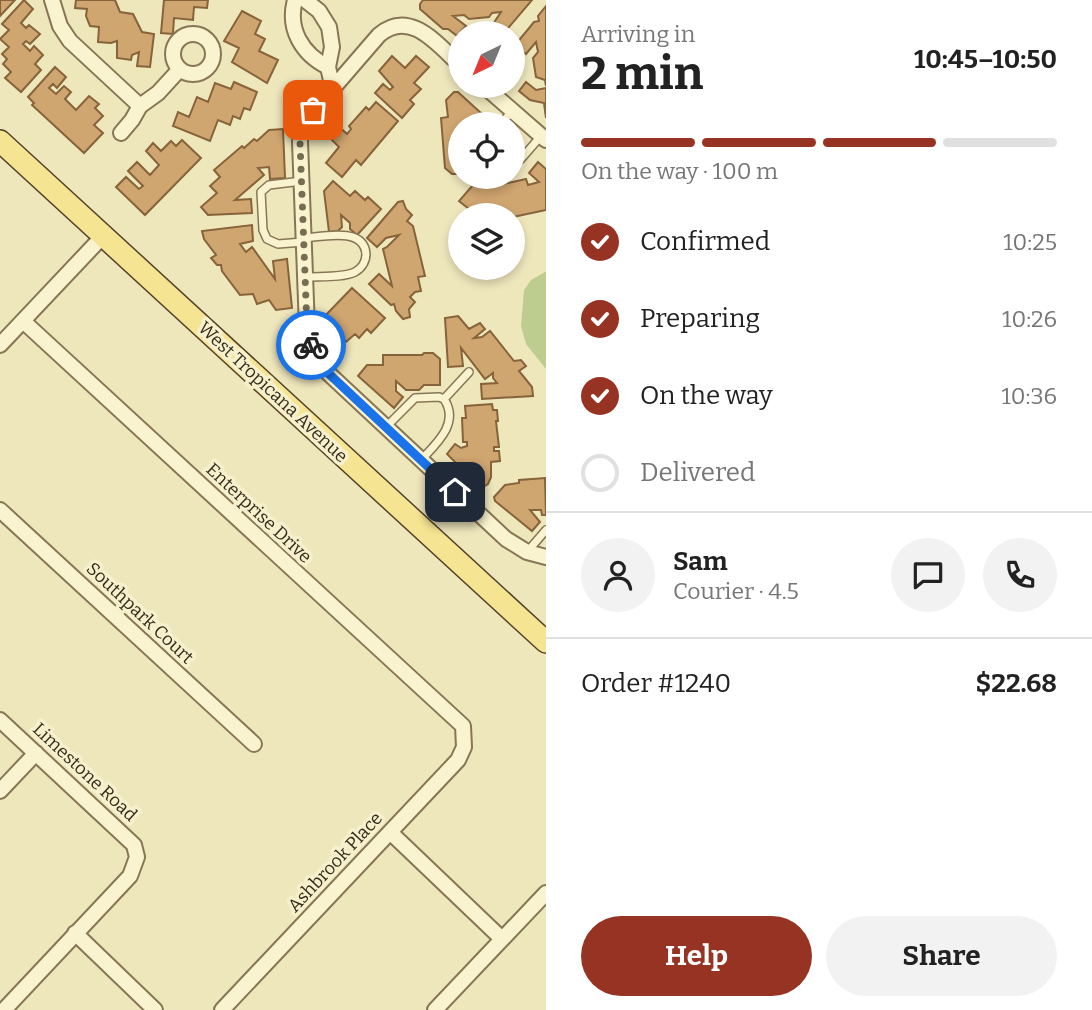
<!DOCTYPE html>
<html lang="en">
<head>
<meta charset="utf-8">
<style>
  :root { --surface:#fff; --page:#f2f2f2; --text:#222; --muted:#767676; --line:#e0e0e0; --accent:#973323 }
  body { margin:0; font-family:Bitter,serif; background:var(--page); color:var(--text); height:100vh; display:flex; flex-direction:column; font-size:26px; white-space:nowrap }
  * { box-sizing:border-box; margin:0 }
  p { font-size:23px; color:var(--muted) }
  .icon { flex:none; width:38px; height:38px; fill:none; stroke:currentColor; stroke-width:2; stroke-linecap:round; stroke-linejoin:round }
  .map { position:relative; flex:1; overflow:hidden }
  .panel { display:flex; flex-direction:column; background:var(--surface); width:546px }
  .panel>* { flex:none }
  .needle { width:46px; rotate:223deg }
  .tools { position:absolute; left:448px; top:21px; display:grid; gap:14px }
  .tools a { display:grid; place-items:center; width:77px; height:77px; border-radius:50%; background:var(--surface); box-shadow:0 4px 10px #0003; font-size:35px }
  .pin { position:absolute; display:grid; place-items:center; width:60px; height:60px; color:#fff; margin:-30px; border-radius:14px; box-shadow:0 4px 10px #0006 }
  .courier { position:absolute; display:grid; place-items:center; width:70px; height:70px; margin:-35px; border:5px solid #1a73e8; border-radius:50%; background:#fff; color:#222; box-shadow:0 2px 9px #0007 }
  .head em { font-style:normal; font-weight:700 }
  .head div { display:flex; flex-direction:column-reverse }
  .head { display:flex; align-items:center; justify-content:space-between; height:119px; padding:0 35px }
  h1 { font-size:46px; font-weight:700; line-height:52px }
  .bar { display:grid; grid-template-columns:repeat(4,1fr); gap:10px 7px; align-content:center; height:84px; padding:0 35px }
  .bar i { height:9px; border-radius:5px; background:var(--line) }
  .bar .on { background:var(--accent) }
  .bar p { grid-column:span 4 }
  .line { display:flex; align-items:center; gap:18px; padding:0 35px; border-top:2px solid var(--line) }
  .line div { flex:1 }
  .round { display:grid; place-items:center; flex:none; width:74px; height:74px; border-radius:37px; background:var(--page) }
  ol { padding:0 35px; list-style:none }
  li { display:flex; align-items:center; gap:21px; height:77px }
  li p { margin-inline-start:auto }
  li .icon { padding:7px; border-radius:50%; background:var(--accent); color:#fff; stroke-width:4 }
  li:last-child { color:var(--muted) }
  li i { width:38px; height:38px; border:4px solid var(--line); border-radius:50% }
  .button { display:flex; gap:14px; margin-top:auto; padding:14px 35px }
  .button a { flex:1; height:80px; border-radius:42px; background:var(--accent); color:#fff; font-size:28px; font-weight:700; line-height:80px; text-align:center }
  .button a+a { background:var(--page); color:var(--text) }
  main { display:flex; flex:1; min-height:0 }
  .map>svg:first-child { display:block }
  .green { fill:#bdcd90 }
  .building { fill:#cfa570; stroke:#86633a; stroke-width:2 }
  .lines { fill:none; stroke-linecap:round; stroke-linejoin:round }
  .lane-casing { stroke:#877655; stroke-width:10 }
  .street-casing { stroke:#877655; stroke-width:18 }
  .primary-casing { stroke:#54432a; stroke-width:24 }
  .lane { stroke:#faf3cf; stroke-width:7 }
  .street { stroke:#faf3cf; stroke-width:14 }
  .primary { stroke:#f5e491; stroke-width:21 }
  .done { stroke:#766d53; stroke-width:7; stroke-dasharray:0 12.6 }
  .route { stroke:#1a73e8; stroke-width:9 }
  .labels { text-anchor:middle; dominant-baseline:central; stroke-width:7; stroke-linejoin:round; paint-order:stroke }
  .street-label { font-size:18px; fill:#352b1b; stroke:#f6f0cc }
</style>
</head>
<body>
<main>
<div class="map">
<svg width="546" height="1010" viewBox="0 0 546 1010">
  <rect width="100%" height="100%" fill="#efe7bc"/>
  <path class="green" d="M545,272H546V369L526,344L521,326L524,290L531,280Z"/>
  <path class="building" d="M0,0H15L0,16Z
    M24,0L33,9L21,23L26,28L29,25L40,34L30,44L26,41L23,44L30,51L34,46L43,55L35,64L41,70L21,92L5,78L11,72L3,64L7,59L2,54L9,47L0,39L9,30L2,24Z
    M76,0H115L120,12L133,14L142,32L154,34L150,67L137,66L139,52L132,55L131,60L117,58V41L111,43L98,42L99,27L90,26L86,16L87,9L75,8Z
    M164,0H208L207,8L194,7L193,20L174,18L173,34L161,33Z
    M423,0H532L504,33L493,24L501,12L492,13L489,17L469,19L464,15L453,16L466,26L457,36L448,29H443L420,9V4Z
    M546,6V86L545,80L536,77L533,58L538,52L536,42L526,54L515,45L534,22L539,21L538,16Z
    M242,11L261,21L255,34L265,39L259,51L278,60L267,83L232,62L239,48L224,41Z
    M392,56L405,68L416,56L429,67L414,83L421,89L410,100L414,104L402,118L375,93L383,84L390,90L393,87L379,71Z
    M55,67L66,77L57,88L53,84L49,88L56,94L64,86L71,92L65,99L76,110L89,96L99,104L95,108L103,116L94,125L103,133L84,153L32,105L34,103L28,97Z
    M234,82L257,92L250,110L244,108L240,119L233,116L230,125L218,120L210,141L173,126L178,112L189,117L197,97L208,102L215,83L231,89Z
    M526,82L536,90L546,88V118L544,103L530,100L519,91Z
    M454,92H458L493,124H460V174H452L445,168L441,118L448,117L446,100Z
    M376,102L398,121L361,165L356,160L342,177L326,163L339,147L326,134L335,123L347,134L351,129L349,126L366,107L369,110Z
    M283,129L285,178L270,179L269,167L258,168L264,175L235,200L251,199L252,213L208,215L201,207L217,193L210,186L220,177L214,170L242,146L244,148L254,139L257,141L269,130Z
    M182,140L201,158L145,215L116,187L126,177L139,189L143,186L128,171L137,162L150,175L159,165L146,151L153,143L161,151L171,141L176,146Z
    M538,162L546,169V210L513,217V215H499L497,213L485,215L483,206L469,209L459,201L480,177H500L494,186L526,179L528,185L539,182L529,173Z
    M333,181L350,196L355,191L365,200L368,197L381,209L357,235L350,229V223L341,215L342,227L338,231L329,232L324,191Z
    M403,201L406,209L412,215L407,221L413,226L425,276L418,277L421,291L415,292L410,297L415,302L409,309L410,317L403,319L396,311L394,304L391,305L369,284L379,274L392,286L383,249L387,247L399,235L386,238L377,247L367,238L398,202Z
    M252,225L253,241L240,244L246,252L252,247L275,279L273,261L287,259L292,308L276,310L269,300L257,304L253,294L240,295L222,271L221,265H217L211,258L216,255L204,239L202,231Z
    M352,288L385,318L371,333L367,329L359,338L355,334L346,342L322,319Z
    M458,316L469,329L480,323L485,329L474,338L482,337L490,331L514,361L521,360L526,366L519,371L532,387L533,396L482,399L481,384L497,383L493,378V373L485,379L461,348L463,366L448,367L445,318Z
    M424,353H433L440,359V385H424L419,390H406L396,381V391L403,397L394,408L358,376L367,365H383V355H422Z
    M492,404L493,410H497L498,421H496L499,447H494V451H499L500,461L491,462V477L488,484L481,488L447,454L455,444L461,448L467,446V442H463L462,418H466L465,406Z
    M545,478L546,515H542L541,510H530L540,522L532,531L495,501L494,497L505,485L519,483V480Z"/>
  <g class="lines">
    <g class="lane-casing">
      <path id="lane" d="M472,33L479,31L487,33
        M513,55L517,66L513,76
        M450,56L460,45
        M496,96L505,86
        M501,124L513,110
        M513,164L521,159L541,136
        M302,181L269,185L261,192L263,230L267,239L278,244L303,242
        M304,238C321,237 364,226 366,254C366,261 362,268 355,272C342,278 320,276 306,277
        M444,399L469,372
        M386,427L415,398L439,397L444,399C460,423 437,443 421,460
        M527,552L546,530"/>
    </g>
    <g class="street-casing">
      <path id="street" d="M52,0L60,26L70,41L140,106
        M295,0C287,29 302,54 328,67
        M305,0L319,11L329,27L332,47L328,67L333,89
        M173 54a20 20 0 1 1 40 0a20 20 0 1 1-40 0Z
        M460,65C438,45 410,8 379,35L309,116L301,132L300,142L307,328L314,352L328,373L506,539L527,552L546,557
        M484,86L546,140
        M121,133L132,120L140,106L158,93L180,69
        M23,321L463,726L464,747L458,760L222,1010
        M0,345L103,236
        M0,510L254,744
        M0,720L134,845L137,857L130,876L4,1010
        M0,791L36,753
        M390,832L501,938
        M75,933L155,1010
        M435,1010L546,893"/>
    </g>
    <g class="primary-casing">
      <path id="primary" d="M0,141L546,642"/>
    </g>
    <use href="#lane" class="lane"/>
    <use href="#street" class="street"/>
    <use href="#primary" class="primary"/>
  </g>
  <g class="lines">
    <path class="done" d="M311,345L307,328L300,142L305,123L313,110"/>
    <path class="route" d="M311,345L317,360L328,373L455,492"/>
  </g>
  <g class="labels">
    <g class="street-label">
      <text transform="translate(273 392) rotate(43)">West Tropicana Avenue</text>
      <text transform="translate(259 513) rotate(43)">Enterprise Drive</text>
      <text transform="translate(140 613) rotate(43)">Southpark Court</text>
      <text transform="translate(85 772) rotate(43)">Limestone Road</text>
      <text transform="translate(335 862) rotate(-47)">Ashbrook Place</text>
    </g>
  </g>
</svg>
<div class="tools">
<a><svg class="needle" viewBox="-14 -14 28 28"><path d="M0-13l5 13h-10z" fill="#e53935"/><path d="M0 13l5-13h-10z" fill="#767676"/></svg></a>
<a><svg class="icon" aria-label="locate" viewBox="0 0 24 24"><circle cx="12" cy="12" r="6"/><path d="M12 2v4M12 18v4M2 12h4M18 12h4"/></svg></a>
<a><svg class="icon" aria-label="layers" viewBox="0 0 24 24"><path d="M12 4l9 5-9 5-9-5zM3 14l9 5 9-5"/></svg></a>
</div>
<div class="pin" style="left:313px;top:110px;background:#ea580c"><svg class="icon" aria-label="bag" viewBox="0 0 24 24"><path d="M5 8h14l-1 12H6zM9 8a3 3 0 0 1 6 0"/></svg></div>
<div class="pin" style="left:455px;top:492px;background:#1f2937"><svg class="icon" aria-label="home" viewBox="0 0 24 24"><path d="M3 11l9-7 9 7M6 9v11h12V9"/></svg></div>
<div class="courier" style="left:311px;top:345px"><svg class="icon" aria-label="bike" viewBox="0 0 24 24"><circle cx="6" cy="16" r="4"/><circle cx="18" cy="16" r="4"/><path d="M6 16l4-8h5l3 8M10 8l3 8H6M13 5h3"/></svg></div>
</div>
<section class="panel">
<div class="head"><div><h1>2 min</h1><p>Arriving in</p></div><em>10:45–10:50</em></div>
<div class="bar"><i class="on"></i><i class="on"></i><i class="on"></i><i></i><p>On the way · 100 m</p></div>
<ol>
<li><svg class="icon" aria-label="check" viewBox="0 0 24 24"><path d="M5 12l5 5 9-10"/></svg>Confirmed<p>10:25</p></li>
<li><svg class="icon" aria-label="check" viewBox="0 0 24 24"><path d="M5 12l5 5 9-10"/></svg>Preparing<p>10:26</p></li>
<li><svg class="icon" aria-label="check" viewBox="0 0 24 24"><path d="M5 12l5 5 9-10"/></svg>On the way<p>10:36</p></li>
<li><i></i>Delivered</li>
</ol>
<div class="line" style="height:126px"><a class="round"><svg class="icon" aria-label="person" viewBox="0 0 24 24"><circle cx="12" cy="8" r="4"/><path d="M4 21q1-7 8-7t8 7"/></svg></a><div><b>Sam</b><p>Courier · 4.5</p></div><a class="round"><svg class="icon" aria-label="chat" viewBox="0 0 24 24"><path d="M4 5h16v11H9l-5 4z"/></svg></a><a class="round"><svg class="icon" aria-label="phone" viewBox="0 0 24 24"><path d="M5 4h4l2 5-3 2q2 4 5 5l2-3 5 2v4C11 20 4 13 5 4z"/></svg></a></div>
<div class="line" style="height:91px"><div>Order #1240</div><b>$22.68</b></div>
<div class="button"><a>Help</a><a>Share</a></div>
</section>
</main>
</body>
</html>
